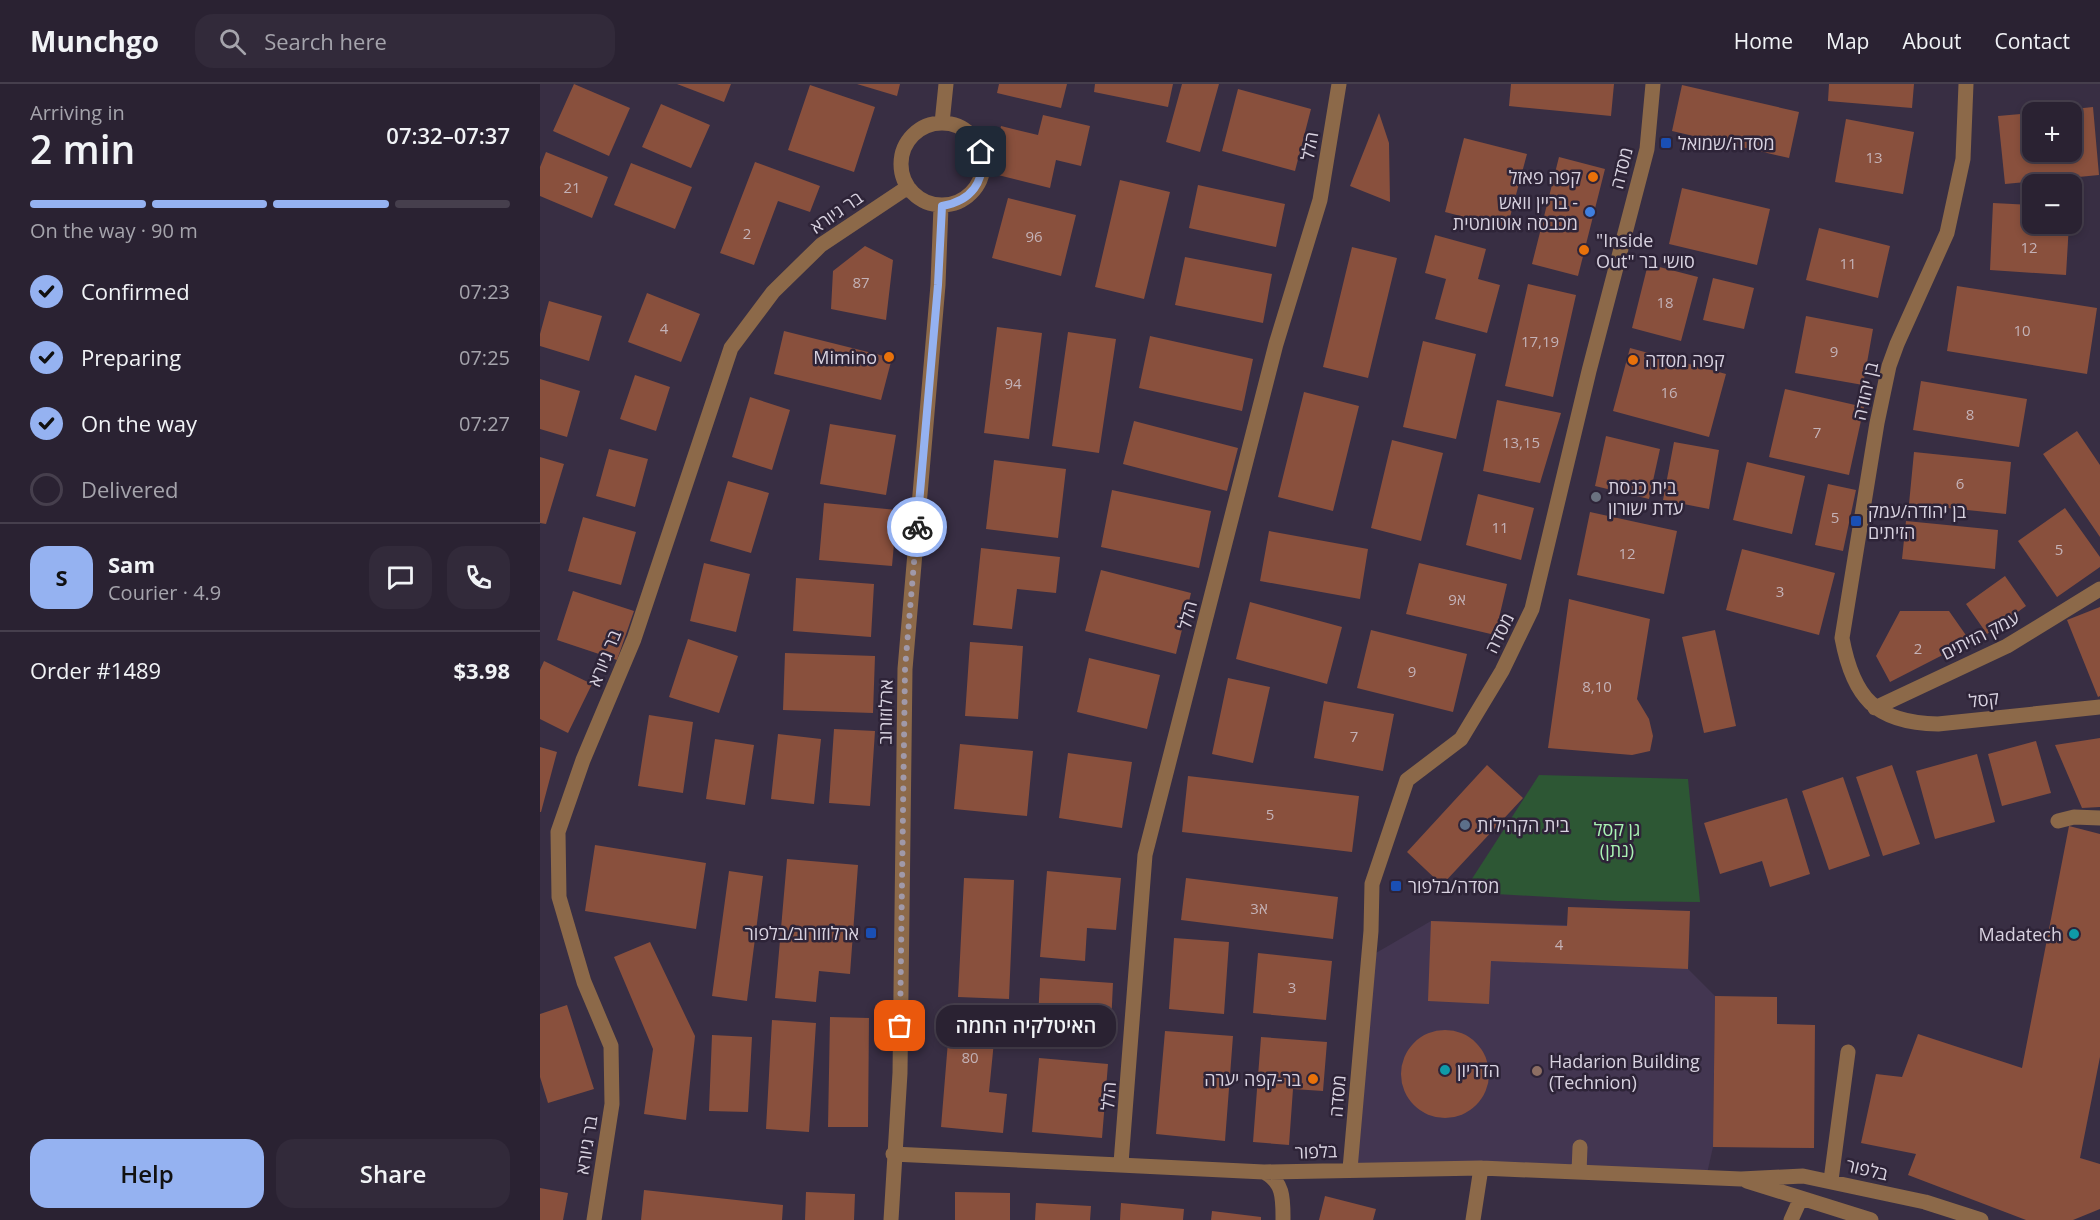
<!DOCTYPE html>
<html lang="en">
<head>
<meta charset="utf-8">
<style>
  :root { --surface:#2a2232; --page:#322a3a; --text:#f1f3f6; --muted:#a5a4ac; --line:#463f4d; --accent:#95b2f1 }
  body { margin:0; font-family:"Open Sans","Noto Sans Hebrew",sans-serif; background:var(--page); color:var(--text); height:100vh; display:flex; flex-direction:column; font-size:22px; white-space:nowrap }
  * { box-sizing:border-box; margin:0 }
  p { font-size:20px; color:var(--muted) }
  .icon { flex:none; width:33px; height:33px; fill:none; stroke:currentColor; stroke-width:2; stroke-linecap:round; stroke-linejoin:round }
  .map { position:relative; flex:1; overflow:hidden }
  .side { display:flex; flex-direction:column; background:var(--surface); width:540px }
  .side>* { flex:none }
  .fabs { position:absolute; left:1482px; top:18px; display:grid; gap:12px }
  .fabs a { display:grid; place-items:center; width:60px; height:60px; border-radius:12px; background:var(--surface); box-shadow:0 3px 9px #0003,0 0 0 2px var(--line); font-size:30px }
  .pin { position:absolute; display:grid; place-items:center; width:51px; height:51px; color:#fff; margin:-26px; border-radius:12px; box-shadow:0 3px 9px #0006 }
  .courier { position:absolute; display:grid; place-items:center; width:60px; height:60px; margin:-30px; border:4px solid #95b2f1; border-radius:50%; background:#fff; color:#222; box-shadow:0 2px 8px #0007 }
  .bubble { position:absolute; height:42px; border-radius:18px; background:var(--surface); box-shadow:0 3px 9px #0003,0 0 0 2px var(--line); font-size:20px; font-weight:600; line-height:42px; text-align:center }
  .head em { font-style:normal; font-weight:600 }
  .head div { display:flex; flex-direction:column-reverse }
  .head { display:flex; align-items:center; justify-content:space-between; height:102px; padding:0 30px }
  h1 { font-size:39px; font-weight:600; line-height:45px }
  .bar { display:grid; grid-template-columns:repeat(4,1fr); gap:9px 6px; align-content:center; height:72px; padding:0 30px }
  .bar i { height:8px; border-radius:4px; background:var(--line) }
  .bar .selected { background:var(--accent) }
  .bar p { grid-column:span 4 }
  .line { display:flex; align-items:center; gap:15px; padding:0 30px; border-top:2px solid var(--line) }
  .line div { flex:1 }
  .round { display:grid; place-items:center; flex:none; width:63px; height:63px; border-radius:18px; background:var(--page) }
  ol { padding:0 30px; list-style:none }
  li { display:flex; align-items:center; gap:18px; height:66px }
  li p { margin-inline-start:auto }
  li .icon { padding:6px; border-radius:50%; background:var(--accent); color:#111; stroke-width:4 }
  li:last-child { color:var(--muted) }
  li i { width:33px; height:33px; border:3px solid var(--line); border-radius:50% }
  .cta { display:flex; gap:12px; margin-top:auto; padding:12px 30px }
  .cta a { flex:1; height:69px; border-radius:18px; background:var(--accent); color:#111; font-size:24px; font-weight:600; line-height:69px; text-align:center }
  .cta a+a { background:var(--page); color:var(--text) }
  header { display:flex; align-items:center; gap:36px; box-sizing:border-box; height:84px; padding:0 30px; background:var(--surface); border-bottom:2px solid var(--line) }
  header strong { font-size:28px }
  nav { display:flex; gap:33px; margin-inline-start:auto; font-size:21px }
  .search { width:420px; height:54px; background:var(--page); display:flex; align-items:center; gap:15px; box-sizing:border-box; padding:0 21px; border-radius:18px; color:var(--muted); font-size:22px }
  main { display:flex; flex:1; min-height:0 }
  .map>svg:first-child { display:block }
  .built { fill:#433651 }
  .green { fill:#2d5734 }
  .building { fill:#89503d }
  .lines { fill:none; stroke-linecap:round; stroke-linejoin:round }
  .minor { stroke:#8c6949; stroke-width:15 }
  .done { stroke:#a099a9; stroke-width:6; stroke-dasharray:0 10.8 }
  .route { stroke:#95b2f1; stroke-width:8 }
  .transit-dot { fill:#1a4fb4; stroke:#2e2438; stroke-width:2 }
  .food-dot { fill:#e8710a; stroke:#2e2438; stroke-width:2 }
  .shop-dot { fill:#3f7fe0; stroke:#2e2438; stroke-width:2 }
  .worship-dot { fill:#6b7280; stroke:#2e2438; stroke-width:2 }
  .service-dot { fill:#5c6f8a; stroke:#2e2438; stroke-width:2 }
  .culture-dot { fill:#0f9aa8; stroke:#2e2438; stroke-width:2 }
  .education-dot { fill:#8d6e63; stroke:#2e2438; stroke-width:2 }
  .labels { text-anchor:middle; dominant-baseline:central; stroke-width:5; stroke-linejoin:round; paint-order:stroke }
  .number-label { font-size:15px; fill:#c4b2b7 }
  .poi-label { font-size:18px; fill:#d8d2e0; stroke:#2e2438; text-anchor:start }
  .street-label { font-size:18px; fill:#d8d2e0; stroke:#2e2438 }
  .park-label { font-size:18px; fill:#a9f3b4; stroke:#2e2438 }
</style>
</head>
<body>
<header>
<strong>Munchgo</strong>
<div class="search"><svg class="icon" aria-label="search" viewBox="0 0 24 24"><circle cx="10" cy="10" r="6"/><path d="M15 15l6 6"/></svg>Search here</div>
<nav><a>Home</a><a>Map</a><a>About</a><a>Contact</a></nav>
</header>
<main>
<section class="side">
<div class="head"><div><h1>2 min</h1><p>Arriving in</p></div><em>07:32–07:37</em></div>
<div class="bar"><i class="selected"></i><i class="selected"></i><i class="selected"></i><i></i><p>On the way · 90 m</p></div>
<ol>
<li><svg class="icon" aria-label="check" viewBox="0 0 24 24"><path d="M5 12l5 5 9-10"/></svg>Confirmed<p>07:23</p></li>
<li><svg class="icon" aria-label="check" viewBox="0 0 24 24"><path d="M5 12l5 5 9-10"/></svg>Preparing<p>07:25</p></li>
<li><svg class="icon" aria-label="check" viewBox="0 0 24 24"><path d="M5 12l5 5 9-10"/></svg>On the way<p>07:27</p></li>
<li><i></i>Delivered</li>
</ol>
<div class="line" style="height:108px"><b class="round" style="background:var(--accent);color:#111">S</b><div><b>Sam</b><p>Courier · 4.9</p></div><a class="round"><svg class="icon" aria-label="chat" viewBox="0 0 24 24"><path d="M4 5h16v11H9l-5 4z"/></svg></a><a class="round"><svg class="icon" aria-label="phone" viewBox="0 0 24 24"><path d="M5 4h4l2 5-3 2q2 4 5 5l2-3 5 2v4C11 20 4 13 5 4z"/></svg></a></div>
<div class="line" style="height:78px"><div>Order #1489</div><b>$3.98</b></div>
<div class="cta"><a>Help</a><a>Share</a></div>
</section>
<div class="map">
<svg width="1560" height="1136" viewBox="0 0 1560 1136">
  <rect width="100%" height="100%" fill="#382e43"/>
  <path class="built" d="M891,837L1027,841L1148,885L1175,912L1173,1063L1166,1094L811,1081L829,873Z"/>
  <path class="green" d="M999,691L1148,695L1160,818L1077,817L956,810L928,801Z"/>
  <path class="building" d="M34,0L90,24L69,72L13,47Z
    M137,0H191L184,18Z
    M317,0H360L357,12Z
    M459,0H527L521,24L457,9Z
    M555,0H633L628,23L554,8Z
    M642,0H679L660,68L626,58Z
    M971,0H1074L1071,32L969,22Z
    M1289,0H1374L1372,24L1288,17Z
    M270,1L335,23L314,88L248,66Z
    M1142,1L1259,28L1249,74L1132,47Z
    M698,5L771,25L755,87L682,67Z
    M121,20L170,41L151,84L102,63Z
    M1553,23L1559,91L1465,100L1458,32L1492,29V68H1532V28L1515,27Z
    M839,29L849,59L850,118L810,102Z
    M503,31L550,42L541,82L516,76L510,104L450,89L461,42L498,51Z
    M1306,35L1374,48L1363,110L1295,98Z
    M924,54L987,70L967,144L905,128Z
    M6,68L68,93L52,134L0,112V83Z
    M1019,73L1065,85L1038,192L992,180Z
    M215,78L280,102L270,128L238,117L214,181L180,169Z
    M91,79L152,103L135,145L74,121Z
    M580,96L630,108L604,215L555,203Z
    M658,101L745,120L736,163L649,144Z
    M1142,104L1230,125L1217,181L1129,160Z
    M468,114L536,131L521,192L452,174Z
    M1453,119L1492,121V140H1529L1526,191L1450,186Z
    M1279,144L1350,162L1338,214L1266,196Z
    M895,151L946,165L938,195L960,201L947,249L895,235L906,195L885,189Z
    M325,162L353,176L346,236L291,225L293,187Z
    M812,163L857,174L828,294L783,283Z
    M645,173L732,190L723,239L635,221Z
    M1108,180L1158,193L1141,257L1092,244Z
    M1173,194L1214,204L1204,245L1163,236Z
    M988,200L1036,211L1013,313L965,302Z
    M1417,202L1557,224L1547,290L1407,267Z
    M107,209L160,230L141,278L88,258Z
    M9,217L62,232L49,277L0,262V250Z
    M1266,232L1333,245L1323,301L1255,289Z
    M457,243L502,249L489,355L444,349Z
    M244,247L352,274L341,316L234,290Z
    M528,248L576,255L559,369L512,362Z
    M610,252L713,275L702,327L599,304Z
    M883,257L936,270L916,355L863,343Z
    M1090,264L1186,290L1169,353L1073,327Z
    M95,291L130,303L116,347L80,335Z
    M0,295L40,307L27,353L0,345Z
    M1381,297L1487,315L1479,363L1373,346Z
    M1245,305L1324,323L1309,391L1229,373Z
    M764,308L819,322L793,427L738,413Z
    M210,313L250,326L232,386L192,373Z
    M957,316L1021,329L1000,399L943,387Z
    M594,337L698,364L687,407L583,380Z
    M290,340L356,351L346,411L280,400Z
    M1537,347L1560,381V453L1503,370Z
    M1066,352L1120,365L1109,415L1055,402Z
    M852,356L903,369L881,457L831,444Z
    M1134,358L1179,366L1169,425L1123,416Z
    M69,365L108,375L95,423L56,412Z
    M1374,368L1471,378L1466,430L1369,420Z
    M0,373L24,380L6,440L0,439Z
    M454,376L526,385L518,454L446,445Z
    M1207,378L1265,392L1252,450L1193,436Z
    M188,397L229,409L211,469L170,457Z
    M1288,400L1316,406L1303,467L1275,461Z
    M572,406L671,427L659,484L561,463Z
    M938,410L994,424L981,476L926,461Z
    M284,419L357,426L352,482L279,476Z
    M1525,424L1560,473V483L1517,513L1478,457Z
    M1050,428L1137,447L1124,510L1037,491Z
    M43,433L96,448L81,501L28,487Z
    M1366,437L1458,446L1455,485L1362,475Z
    M729,447L828,465L820,515L720,497Z
    M441,464L520,473L516,509L477,505L472,545L433,541Z
    M1202,465L1295,489L1279,551L1186,526Z
    M164,479L210,490L196,548L150,537Z
    M879,479L967,500L955,551L866,530Z
    M561,486L651,509L636,570L545,547Z
    M1465,492L1486,522L1447,550L1426,520Z
    M256,494L334,500L331,553L253,547Z
    M33,507L94,527L77,576L17,556Z
    M1029,515L1110,535L1097,615L1109,635L1113,652L1110,667L1092,671L1008,664Z
    M710,518L802,543L787,600L696,575Z
    M1560,523V612L1558,613L1527,536Z
    M1360,527H1409L1430,557L1350,598L1336,572Z
    M831,546L927,570L913,628L817,604Z
    M1175,546L1196,642L1164,649L1142,553Z
    M148,555L198,572L179,629L129,613Z
    M430,558L483,562L478,635L425,632Z
    M245,569L335,572L333,629L243,626Z
    M549,574L620,591L607,645L537,628Z
    M4,577L52,600L28,649L0,635V586Z
    M688,594L730,603L713,679L672,670Z
    M784,617L854,630L843,687L774,674Z
    M109,631L153,638L143,709L98,702Z
    M294,645L335,647L330,722L289,719Z
    M238,650L281,655L274,720L231,715Z
    M1560,654V723L1542,724L1515,661Z
    M175,655L214,661L205,721L166,715Z
    M1496,657L1511,709L1462,722L1448,670Z
    M420,660L493,667L487,732L414,725Z
    M0,663L17,668L1,728H0Z
    M528,669L592,678L582,744L519,734Z
    M1437,670L1455,738L1395,755L1376,687Z
    M947,681L983,714L902,801L867,768Z
    M1352,681L1380,760L1343,772L1316,693Z
    M648,692L819,712L812,768L642,748Z
    M1303,693L1330,772L1289,786L1262,707Z
    M1247,714L1270,790L1230,803L1222,777L1180,790L1164,739Z
    M1529,742L1560,750V973L1540,1074L1560,1080V1125L1533,1136H1486L1368,1091L1376,1070L1321,1059L1336,990L1362,993L1378,950L1482,984Z
    M55,761L166,779L156,845L45,827Z
    M247,775L318,781L310,890L279,887L276,918L235,914Z
    M189,787L223,792L207,917L172,912Z
    M507,787L581,794L576,846L547,844L545,877L500,873Z
    M424,794L474,796L469,915L418,913Z
    M646,794L798,813L793,855L641,836Z
    M1028,823L1150,827L1148,885L951,877L949,920L888,917L891,837L1027,842Z
    M634,854L689,858L684,930L629,925Z
    M110,858L155,952L146,1036L104,1030L113,965L74,873Z
    M718,869L792,877L786,936L713,929Z
    M500,894L573,899L571,941L498,936Z
    M1175,912L1237,913V940L1275,941L1274,1064L1173,1063Z
    M27,921L54,1005L8,1019L0,993V930Z
    M290,933L329,934L328,1043H288Z
    M410,933L456,937L449,1008L467,1010L463,1049L401,1043Z
    M232,936L276,939L269,1048L226,1045Z
    M861 990a44 44 0 1 1 88 0a44 44 0 1 1-88 0Z
    M625,947L693,952L685,1057L616,1050Z
    M172,951L212,953L208,1028L169,1027Z
    M721,953L787,958L783,1007L753,1005L749,1061L713,1058Z
    M499,974L568,980L562,1054L492,1048Z
    M0,1104L28,1109L23,1136H0Z
    M104,1106L243,1121L242,1136H101Z
    M266,1108L315,1110L314,1136H265Z
    M415,1108L470,1109V1136H415Z
    M785,1112L836,1125L833,1136H779Z
    M496,1119L551,1122L550,1136H495Z
    M581,1119L644,1125L643,1136H580Z
    M672,1127L721,1133V1136H671Z"/>
  <g class="lines">
    <path class="minor" d="M1426,0L1423,75L1407,149L1357,260L1349,282L1337,339L1302,554C1313,613 1335,639 1398,640L1560,623
      M402,39L406,0
      M361 80a41 41 0 1 1 82 0a41 41 0 1 1-82 0Z
      M1335,624L1467,562L1560,505
      M1518,737L1534,733L1560,734
      M353,1070L724,1088L941,1084L1201,1095L1263,1092L1385,1118L1441,1136
      M581,1079L605,771L736,260L780,116L799,0
      M810,1085L831,847L832,800L867,696L921,655L962,587L992,525L1049,287L1107,65L1113,0
      M724,1088C744,1098 743,1116 743,1136
      M1039,1088L1040,1063
      M1291,1096L1308,968
      M1207,1097L1331,1136
      M54,1136L72,1020L71,962L44,898L19,813L18,748L43,676L94,555L191,264L233,208L281,161L368,103
      M351,1136L360,989L365,585L398,201L401,122
      M933,1136L941,1084
      M1251,1136L1260,1116"/>
  </g>
  <g class="lines">
    <path class="done" d="M360,942L365,585L377,443"/>
    <path class="route" d="M377,443L398,201L402,122C431,117 446,98 441,68"/>
  </g>
  <g class="transit-dot">
    <rect x="1120" y="53" width="12" height="12" rx="3"/>
    <rect x="1310" y="431" width="12" height="12" rx="3"/>
    <rect x="850" y="796" width="12" height="12" rx="3"/>
    <rect x="325" y="843" width="12" height="12" rx="3"/>
  </g>
  <g class="food-dot">
    <circle cx="1053" cy="93" r="6"/>
    <circle cx="1044" cy="166" r="6"/>
    <circle cx="349" cy="273" r="6"/>
    <circle cx="1093" cy="276" r="6"/>
    <circle cx="773" cy="995" r="6"/>
  </g>
  <circle class="shop-dot" cx="1050" cy="128" r="6"/>
  <circle class="worship-dot" cx="1056" cy="413" r="6"/>
  <circle class="service-dot" cx="925" cy="741" r="6"/>
  <g class="culture-dot">
    <circle cx="1534" cy="850" r="6"/>
    <circle cx="905" cy="986" r="6"/>
  </g>
  <circle class="education-dot" cx="997" cy="987" r="6"/>
  <g class="labels">
    <g class="number-label">
      <text x="1334" y="73">13</text>
      <text x="32" y="103">21</text>
      <text x="207" y="149">2</text>
      <text x="494" y="152">96</text>
      <text x="1489" y="163">12</text>
      <text x="1308" y="179">11</text>
      <text x="321" y="198">87</text>
      <text x="1125" y="218">18</text>
      <text x="124" y="244">4</text>
      <text x="1482" y="246">10</text>
      <text x="1000" y="257">17,19</text>
      <text x="1294" y="267">9</text>
      <text x="473" y="299">94</text>
      <text x="1129" y="308">16</text>
      <text x="1430" y="330">8</text>
      <text x="1277" y="348">7</text>
      <text x="981" y="358">13,15</text>
      <text x="1420" y="399">6</text>
      <text x="1295" y="433">5</text>
      <text x="960" y="443">11</text>
      <text x="1519" y="465">5</text>
      <text x="1087" y="469">12</text>
      <text x="1240" y="507">3</text>
      <text x="917" y="515">9א</text>
      <text x="1378" y="564">2</text>
      <text x="872" y="587">9</text>
      <text x="1057" y="602">8,10</text>
      <text x="814" y="652">7</text>
      <text x="730" y="730">5</text>
      <text x="719" y="824">3א</text>
      <text x="1019" y="860">4</text>
      <text x="752" y="903">3</text>
      <text x="430" y="973">80</text>
    </g>
    <g class="poi-label">
      <text x="1138" y="59">מסדה/שמואל</text>
      <text x="1041" y="93" text-anchor="end">קפה פאזל</text>
      <text x="1038" y="118" text-anchor="end">בריין וואש -<tspan x="1038" dy="21">מכבסה אוטומטית</tspan></text>
      <text x="1056" y="156">"Inside<tspan x="1056" dy="21">Out" סושי בר</tspan></text>
      <text x="337" y="273" text-anchor="end">Mimino</text>
      <text x="1105" y="276">קפה מסדה</text>
      <text x="1068" y="403">בית כנסת<tspan x="1068" dy="21">עדת ישורון</tspan></text>
      <text x="1328" y="427">בן יהודה/עמק<tspan x="1328" dy="21">הזיתים</tspan></text>
      <text x="937" y="741">בית הקהילות</text>
      <text x="868" y="802">מסדה/בלפור</text>
      <text x="319" y="849" text-anchor="end">ארלוזורוב/בלפור</text>
      <text x="1522" y="850" text-anchor="end">Madatech</text>
      <text x="1009" y="977">Hadarion Building<tspan x="1009" dy="21">(Technion)</tspan></text>
      <text x="917" y="986">הדריון</text>
      <text x="761" y="995" text-anchor="end">בר-קפה יערה</text>
    </g>
    <g class="street-label">
      <text transform="translate(769 62) rotate(-80)">הלל</text>
      <text transform="translate(1081 84) rotate(-76)">מסדה</text>
      <text transform="translate(296 128) rotate(-35)">בר גיורא</text>
      <text transform="translate(1325 307) rotate(-77)">בן יהודה</text>
      <text transform="translate(647 531) rotate(-76)">הלל</text>
      <text transform="translate(959 549) rotate(-64)">מסדה</text>
      <text transform="translate(1440 551) rotate(-27)">עמק הזיתים</text>
      <text transform="translate(64 574) rotate(-68)">בר גיורא</text>
      <text transform="translate(1444 615) rotate(-7)">קסל</text>
      <text transform="translate(345 628) rotate(-89)">ארלוזורוב</text>
      <text transform="translate(568 1012) rotate(-86)">הלל</text>
      <text transform="translate(797 1012) rotate(-85)">מסדה</text>
      <text transform="translate(46 1061) rotate(-81)">בר גיורא</text>
      <text transform="translate(776 1067) rotate(-2)">בלפור</text>
      <text transform="translate(1327 1085) rotate(13)">בלפור</text>
    </g>
    <g class="park-label">
      <text x="1077" y="745">גן קסל<tspan x="1077" dy="21">(נתן)</tspan></text>
    </g>
  </g>
</svg>
<div class="fabs">
<a>+</a>
<a>−</a>
</div>
<div class="pin" style="left:360px;top:942px;background:#ea580c"><svg class="icon" aria-label="bag" viewBox="0 0 24 24"><path d="M5 8h14l-1 12H6zM9 8a3 3 0 0 1 6 0"/></svg></div>
<div class="pin" style="left:441px;top:68px;background:#1f2937"><svg class="icon" aria-label="home" viewBox="0 0 24 24"><path d="M3 11l9-7 9 7M6 9v11h12V9"/></svg></div>
<div class="courier" style="left:377px;top:443px"><svg class="icon" aria-label="bike" viewBox="0 0 24 24"><circle cx="6" cy="16" r="4"/><circle cx="18" cy="16" r="4"/><path d="M6 16l4-8h5l3 8M10 8l3 8H6M13 5h3"/></svg></div>
<div class="bubble" style="left:396px;top:921px;width:180px">האיטלקיה החמה</div>
</div>
</main>
</body>
</html>
